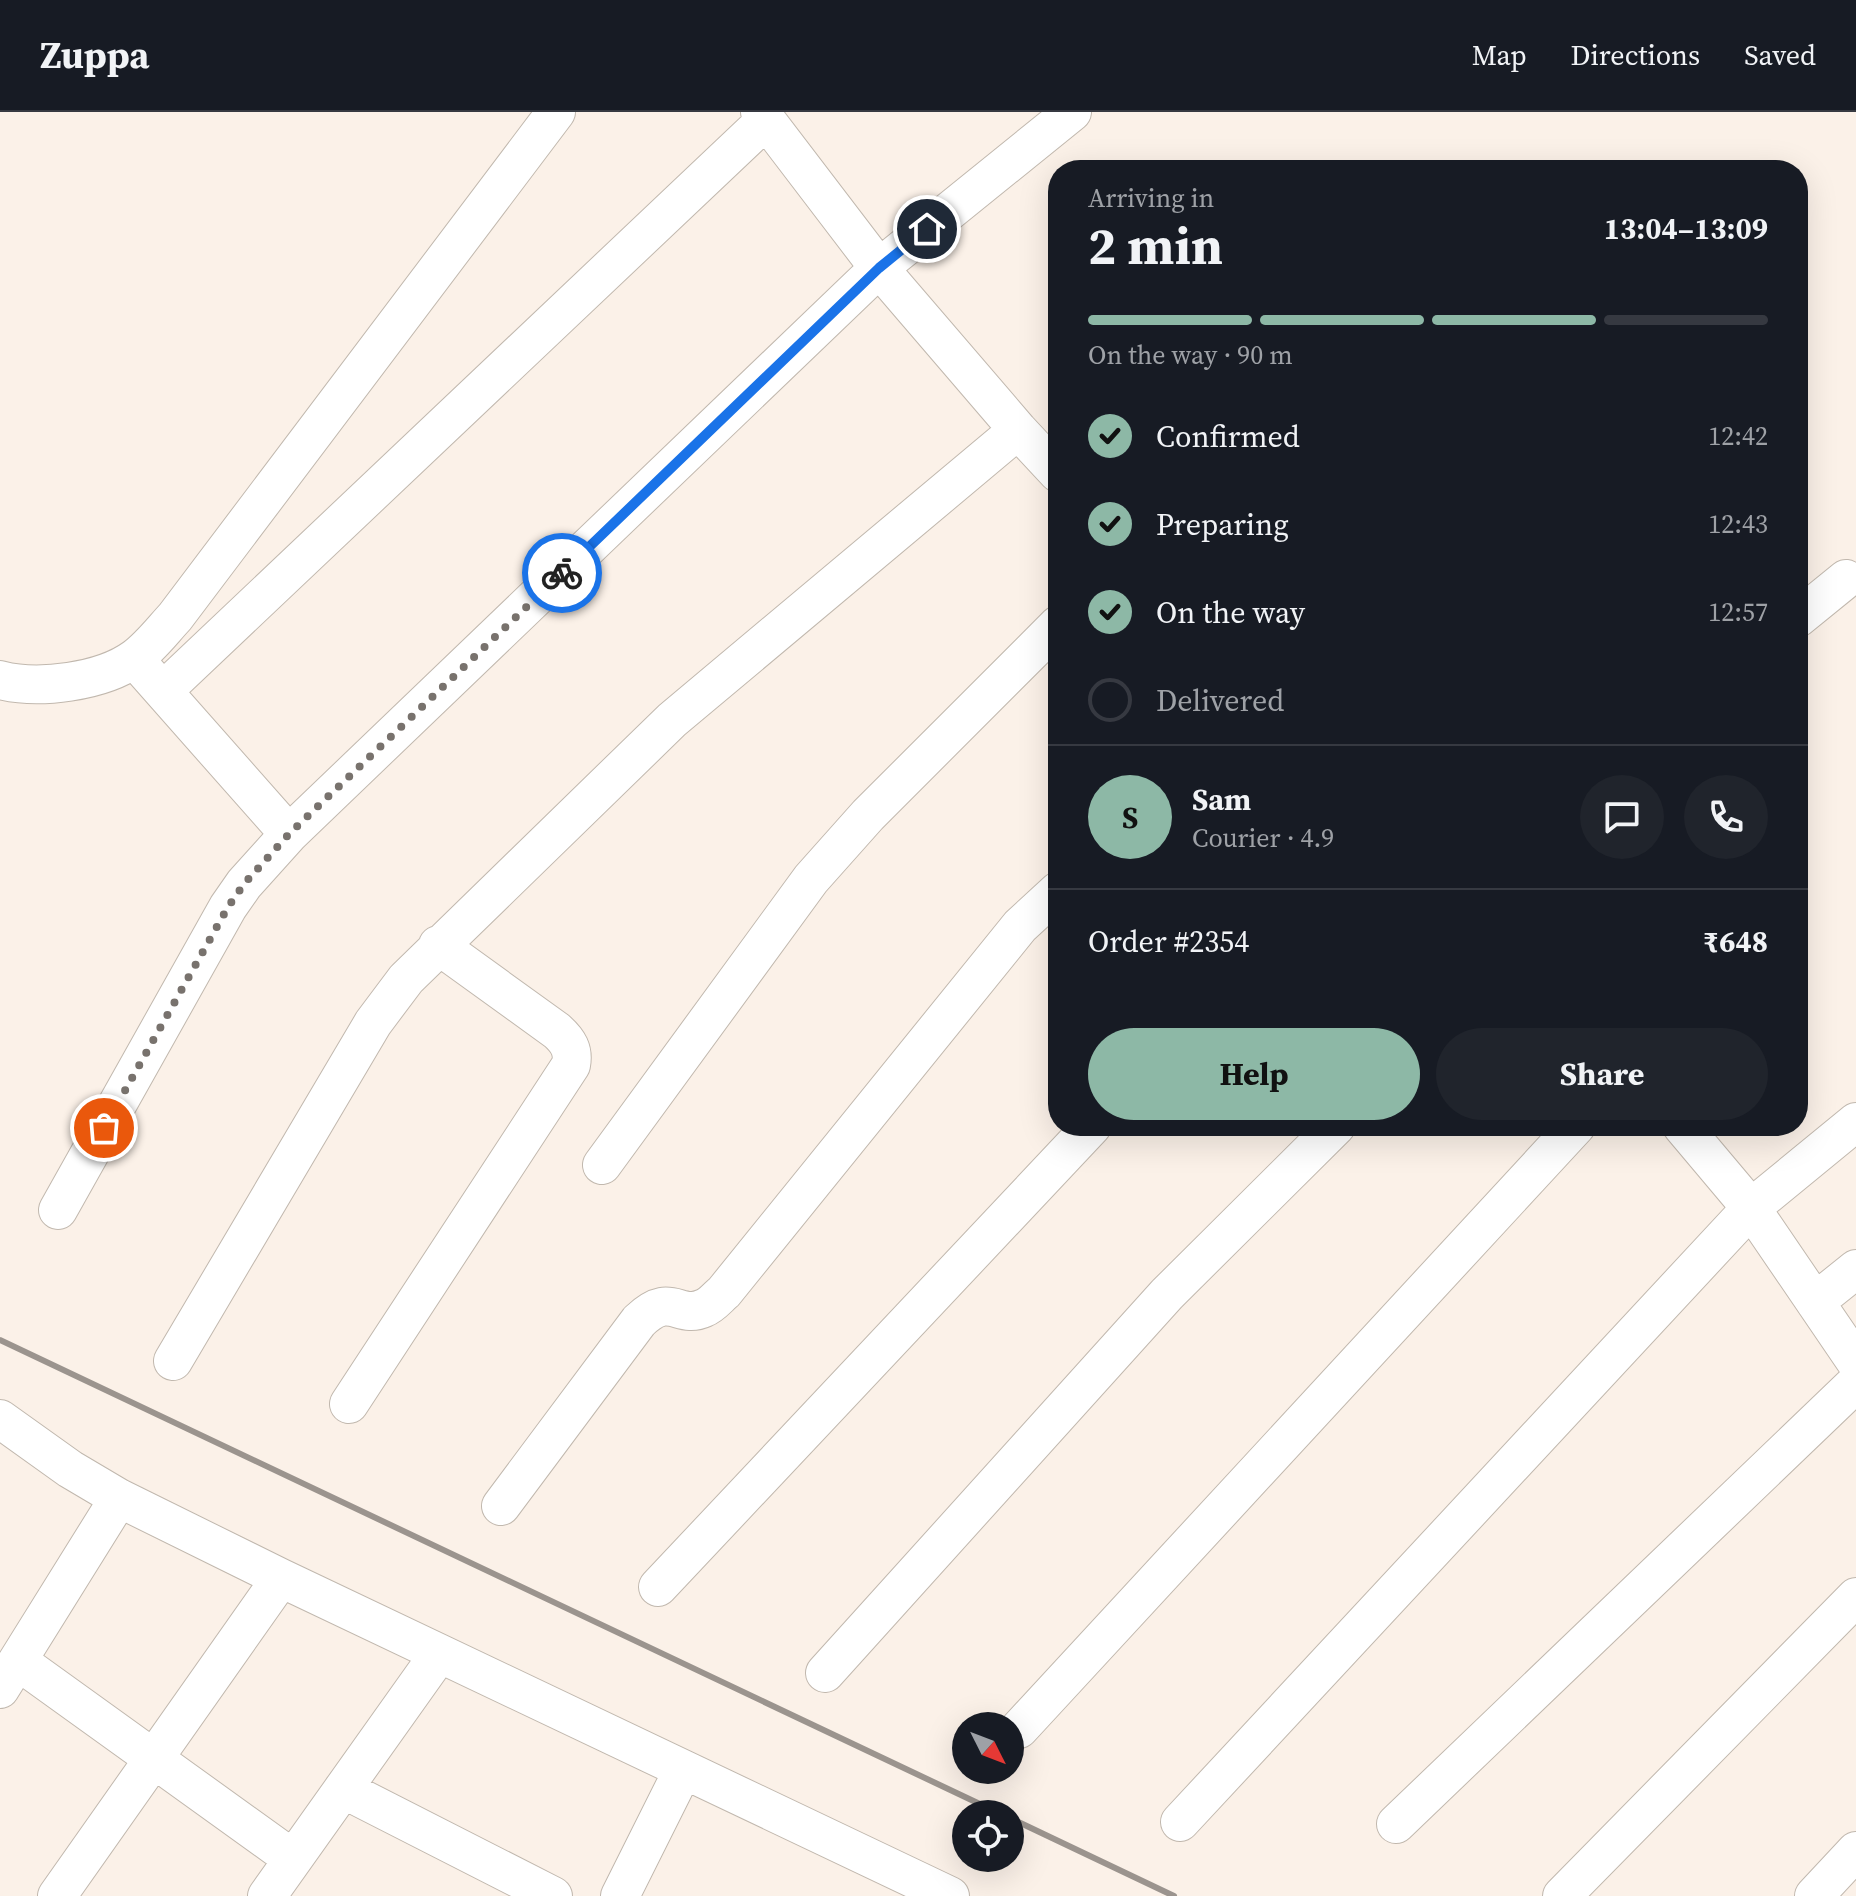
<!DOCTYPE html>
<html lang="en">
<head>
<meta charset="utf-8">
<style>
  :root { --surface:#171b24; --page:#20242c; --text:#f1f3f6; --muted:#9ea1a6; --line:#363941; --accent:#8db8a6 }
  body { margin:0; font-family:"Source Serif 4",serif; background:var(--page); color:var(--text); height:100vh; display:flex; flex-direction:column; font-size:30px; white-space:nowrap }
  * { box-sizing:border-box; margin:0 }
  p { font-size:26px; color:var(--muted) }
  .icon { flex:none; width:44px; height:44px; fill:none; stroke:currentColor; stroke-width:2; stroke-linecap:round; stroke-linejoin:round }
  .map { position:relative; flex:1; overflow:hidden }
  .panel { position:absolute; left:1048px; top:48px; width:760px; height:976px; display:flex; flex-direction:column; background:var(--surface); border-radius:32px; box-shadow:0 8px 32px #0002 }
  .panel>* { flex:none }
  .needle { width:52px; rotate:132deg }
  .buttons { position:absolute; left:952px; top:1600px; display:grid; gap:16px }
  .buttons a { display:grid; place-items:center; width:72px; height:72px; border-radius:50%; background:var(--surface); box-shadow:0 8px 32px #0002; font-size:40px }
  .pin { position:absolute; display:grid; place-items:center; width:68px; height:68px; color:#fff; margin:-34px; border:4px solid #fff; border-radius:50%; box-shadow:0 2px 8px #0007 }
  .courier { position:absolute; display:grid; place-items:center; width:80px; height:80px; margin:-40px; border:6px solid #1a73e8; border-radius:50%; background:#fff; color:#222; box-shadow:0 2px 10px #0007 }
  .summary em { font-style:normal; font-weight:700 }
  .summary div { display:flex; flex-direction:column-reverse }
  .summary { display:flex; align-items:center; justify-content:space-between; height:136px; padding:0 40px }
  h1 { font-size:52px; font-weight:700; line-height:60px }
  .bar { display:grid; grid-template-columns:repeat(4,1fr); gap:12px 8px; align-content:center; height:96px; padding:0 40px }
  .bar i { height:10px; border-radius:6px; background:var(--line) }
  .bar .current { background:var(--accent) }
  .bar p { grid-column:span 4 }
  .line { display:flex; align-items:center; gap:20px; padding:0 40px; border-top:2px solid var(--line) }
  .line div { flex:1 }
  .round { display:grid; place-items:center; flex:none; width:84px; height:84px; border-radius:42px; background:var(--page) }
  ol { padding:0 40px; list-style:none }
  li { display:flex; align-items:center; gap:24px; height:88px }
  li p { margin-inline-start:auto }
  li .icon { padding:8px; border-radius:50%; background:var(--accent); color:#111; stroke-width:4 }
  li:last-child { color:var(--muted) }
  li i { width:44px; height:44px; border:4px solid var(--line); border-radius:50% }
  .cta { display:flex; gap:16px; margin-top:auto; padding:16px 40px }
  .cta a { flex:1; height:92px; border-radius:48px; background:var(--accent); color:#111; font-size:32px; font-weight:700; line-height:92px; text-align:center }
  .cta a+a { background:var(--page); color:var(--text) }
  header { display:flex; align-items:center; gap:48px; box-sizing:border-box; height:112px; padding:0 40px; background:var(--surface); border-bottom:2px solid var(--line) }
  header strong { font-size:38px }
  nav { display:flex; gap:44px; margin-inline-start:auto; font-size:28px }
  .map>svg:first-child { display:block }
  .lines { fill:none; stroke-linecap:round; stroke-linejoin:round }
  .minor-casing { stroke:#c1b8ae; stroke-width:40 }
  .minor { stroke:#fff; stroke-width:38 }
  .rail { stroke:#9b948e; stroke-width:6 }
  .done { stroke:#78726d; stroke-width:8; stroke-dasharray:0 14.4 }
  .route { stroke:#1a73e8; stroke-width:10 }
</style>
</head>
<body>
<header>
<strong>Zuppa</strong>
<nav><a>Map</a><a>Directions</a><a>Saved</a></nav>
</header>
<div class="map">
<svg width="1856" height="1784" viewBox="0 0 1856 1784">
  <rect width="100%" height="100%" fill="#fbf1e8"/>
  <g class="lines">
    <g class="minor-casing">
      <path id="minor" d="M760,0L879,156L1018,318L1058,361
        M1798,506L1846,467
        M145,559L289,722
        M0,568C38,578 102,570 135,546C150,535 162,519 175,505L556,0
        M163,579L766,8
        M1682,1014L1751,1096L1856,1010
        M602,1053L811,767L868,703L1058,513
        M58,1098L228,795L244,772L289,722L879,156L1072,0
        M1815,1190L1856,1157
        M173,1249L373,911L406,867L672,608L1018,318
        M349,1292L571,953C574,938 568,929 557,919L438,833
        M0,1307L70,1357L119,1386L281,1466L950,1784
        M501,1394L639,1209C671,1178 678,1208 704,1196C712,1193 718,1185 724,1180L1020,814L1058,779
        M658,1475L1092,1014
        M18,1549L293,1747
        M825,1561L1167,1182L1336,1014
        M0,1577L119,1386
        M1019,1617L1576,1014
        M343,1677L553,1784
        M1180,1710L1751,1096L1856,1250
        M1396,1712L1856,1271
        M57,1784L281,1466
        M267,1784L439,1542
        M620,1784L683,1658
        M1562,1784L1856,1485
        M1814,1784L1856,1739"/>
    </g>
    <use href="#minor" class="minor"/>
    <path class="rail" d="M0,1228L1001,1702
      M1010,1706L1174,1784"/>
  </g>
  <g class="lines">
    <path class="done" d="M104,1016L228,795L244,772L289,722L562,461"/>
    <path class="route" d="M562,461L879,156L927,117"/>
  </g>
</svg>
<div class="buttons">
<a><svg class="needle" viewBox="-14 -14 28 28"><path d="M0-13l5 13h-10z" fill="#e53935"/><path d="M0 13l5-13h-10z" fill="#9ea1a6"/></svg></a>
<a><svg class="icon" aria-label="locate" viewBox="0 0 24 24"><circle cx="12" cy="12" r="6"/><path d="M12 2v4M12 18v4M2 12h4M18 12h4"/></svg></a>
</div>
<div class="pin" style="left:104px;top:1016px;background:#ea580c"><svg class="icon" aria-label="bag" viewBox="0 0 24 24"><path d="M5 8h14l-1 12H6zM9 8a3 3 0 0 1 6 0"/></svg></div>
<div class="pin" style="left:927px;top:117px;background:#1f2937"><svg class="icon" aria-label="home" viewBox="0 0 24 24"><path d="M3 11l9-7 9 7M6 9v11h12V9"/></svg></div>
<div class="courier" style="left:562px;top:461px"><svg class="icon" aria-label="bike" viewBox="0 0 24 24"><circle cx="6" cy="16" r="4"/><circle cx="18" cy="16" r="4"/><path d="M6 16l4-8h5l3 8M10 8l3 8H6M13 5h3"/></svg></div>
<section class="panel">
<div class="summary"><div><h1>2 min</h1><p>Arriving in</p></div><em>13:04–13:09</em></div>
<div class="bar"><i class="current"></i><i class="current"></i><i class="current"></i><i></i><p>On the way · 90 m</p></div>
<ol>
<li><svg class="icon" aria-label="check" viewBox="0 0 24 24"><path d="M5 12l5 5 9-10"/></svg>Confirmed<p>12:42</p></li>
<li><svg class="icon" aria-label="check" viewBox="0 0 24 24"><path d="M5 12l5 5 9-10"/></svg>Preparing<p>12:43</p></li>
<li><svg class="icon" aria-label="check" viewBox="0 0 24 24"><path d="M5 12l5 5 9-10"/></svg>On the way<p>12:57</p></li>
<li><i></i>Delivered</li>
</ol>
<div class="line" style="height:144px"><b class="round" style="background:var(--accent);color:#111">S</b><div><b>Sam</b><p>Courier · 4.9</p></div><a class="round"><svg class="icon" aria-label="chat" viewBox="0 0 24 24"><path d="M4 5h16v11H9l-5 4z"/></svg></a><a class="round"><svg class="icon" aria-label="phone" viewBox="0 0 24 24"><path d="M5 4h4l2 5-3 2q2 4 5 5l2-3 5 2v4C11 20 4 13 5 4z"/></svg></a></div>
<div class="line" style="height:104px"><div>Order #2354</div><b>₹648</b></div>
<div class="cta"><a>Help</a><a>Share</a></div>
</section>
</div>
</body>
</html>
